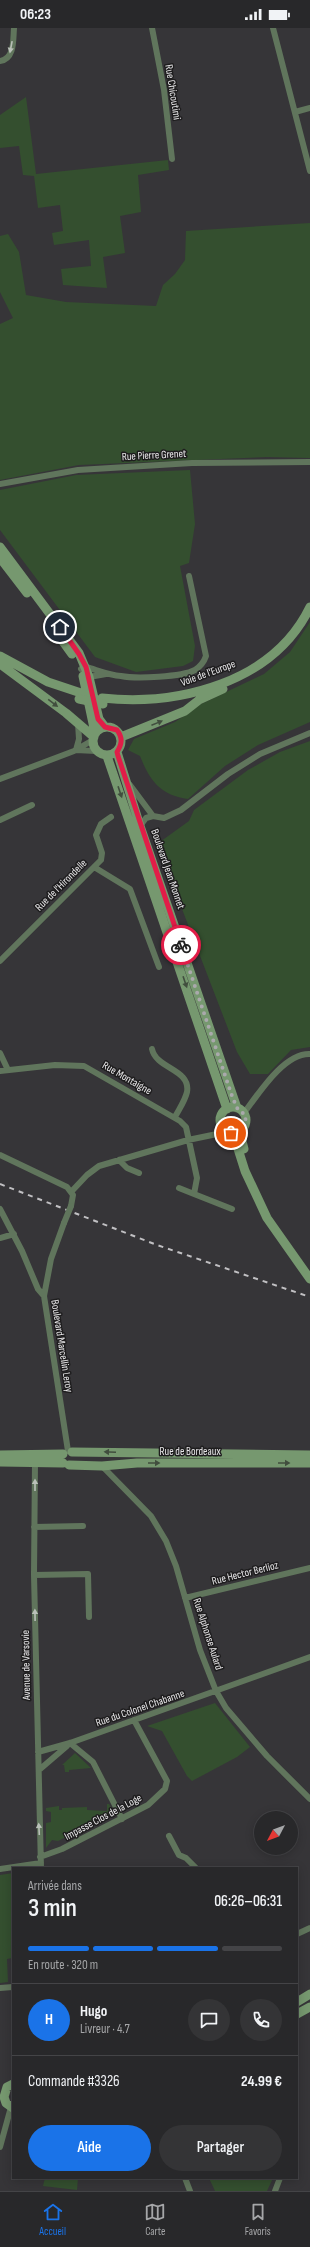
<!DOCTYPE html>
<html lang="fr">
<head>
<meta charset="utf-8">
<style>
  :root { --surface:#28282a; --page:#343436; --text:#f1f3f6; --muted:#a5a6a8; --line:#444447; --accent:#1a73e8 }
  body { margin:0; font-family:"Sofia Sans Condensed",sans-serif; background:var(--page); color:var(--text); height:100vh; display:flex; flex-direction:column; font-size:15px; white-space:nowrap }
  * { box-sizing:border-box; margin:0 }
  p { font-size:13px; color:var(--muted) }
  .icon { flex:none; width:22px; height:22px; fill:none; stroke:currentColor; stroke-width:2; stroke-linecap:round; stroke-linejoin:round }
  .map { position:relative; flex:1; overflow:hidden }
  .side { position:absolute; left:12px; top:1839px; width:286px; height:312px; display:flex; flex-direction:column; background:var(--surface); border-radius:0px; box-shadow:0 2px 10px #0003,0 0 0 1px var(--line) }
  .side>* { flex:none }
  .needle { width:26px; rotate:229deg }
  .controls { position:absolute; left:254px; top:1783px; display:grid; gap:8px }
  .controls a { display:grid; place-items:center; width:44px; height:44px; border-radius:50%; background:var(--surface); box-shadow:0 2px 10px #0003,0 0 0 1px var(--line); font-size:20px }
  .pin { position:absolute; display:grid; place-items:center; width:34px; height:34px; color:#fff; margin:-17px; border:2px solid #fff; border-radius:50%; box-shadow:0 1px 4px #0007 }
  .courier { position:absolute; display:grid; place-items:center; width:40px; height:40px; margin:-20px; border:3px solid #e11d48; border-radius:50%; background:#fff; color:#222; box-shadow:0 1px 5px #0007 }
  .head em { font-style:normal; font-weight:600 }
  .head div { display:flex; flex-direction:column-reverse }
  .head { display:flex; align-items:center; justify-content:space-between; height:68px; padding:0 16px }
  h1 { font-size:26px; font-weight:600; line-height:30px }
  .bar { display:grid; grid-template-columns:repeat(4,1fr); gap:6px 4px; align-content:center; height:48px; padding:0 16px }
  .bar i { height:5px; border-radius:3px; background:var(--line) }
  .bar .active { background:var(--accent) }
  .bar p { grid-column:span 4 }
  .line { display:flex; align-items:center; gap:10px; padding:0 16px; border-top:1px solid var(--line) }
  .line div { flex:1 }
  .round { display:grid; place-items:center; flex:none; width:42px; height:42px; border-radius:21px; background:var(--page) }
  .cta { display:flex; gap:8px; margin-top:auto; padding:8px 16px }
  .cta a { flex:1; height:46px; border-radius:24px; background:var(--accent); color:#fff; font-size:16px; font-weight:600; line-height:46px; text-align:center }
  .cta a+a { background:var(--page); color:var(--text) }
  .status { display:flex; justify-content:space-between; align-items:center; height:28px; padding:0 20px; background:var(--surface); direction:ltr }
  .status svg { height:11px; fill:currentColor }
  .tabs { display:flex; justify-content:space-around; align-items:center; height:56px; border-top:1px solid var(--line); background:var(--surface); font-size:11px; color:var(--muted) }
  .tabs a { display:grid; justify-items:center; gap:2px }
  .tabs .active { color:var(--accent) }
  .map>svg:first-child { display:block }
  .green { fill:#344f2f }
  .lines { fill:none; stroke-linecap:round; stroke-linejoin:round }
  .street { stroke:#60755c; stroke-width:6 }
  .secondary { stroke:#76986f; stroke-width:9 }
  .rail { stroke:#c1c0c3; stroke-width:2; stroke-dasharray:5 5; stroke-linecap:butt }
  .street-bridge { stroke:#60755c; stroke-width:6 }
  .secondary-bridge { stroke:#76986f; stroke-width:9 }
  .oneway { fill:#b9c0b8 }
  .oneway2 { fill:#414e3e }
  .done { stroke:#aaa9ac; stroke-width:4; stroke-dasharray:0 7.2 }
  .route { stroke:#e11d48; stroke-width:5 }
  .labels { text-anchor:middle; dominant-baseline:central; stroke-width:3; stroke-linejoin:round; paint-order:stroke }
  .street-label { font-size:11px; fill:#e9e8ea; stroke:#1e1d1e }
</style>
</head>
<body>
<div class="status"><b>06:23</b><svg viewBox="0 0 49 12"><path d="M0 12V9h3v3zM5 12V6h3v6zM10 12V3h3v9zM15 12V0h3v12zM26 1h20v11H26zM47 4h2v5h-2z"/></svg></div>
<div class="map">
<svg width="310" height="2163" viewBox="0 0 310 2163">
  <rect width="100%" height="100%" fill="#363538"/>
  <path class="green" d="M26,69L36,146L168,132L169,142L138,147L141,184L120,188L125,225L103,229L107,260L63,257L61,241L91,238L89,212L54,217L52,205L63,203L60,177L38,180L34,148L23,147L19,118L0,120V87Z
    M310,195V430L267,429L79,437L0,452V296L13,290L0,264V208L8,206L19,224L26,267L66,274L156,278L163,257L175,246L185,232L186,203Z
    M190,442L195,496L189,535L180,538L195,618L193,633L183,638L136,644L95,629L0,502V462L76,447Z
    M310,594V694L258,717L225,738L188,771C160,767 150,753 140,728L128,722L134,711L175,694L201,676L264,646L290,624Z
    M310,713V1019L291,1022L268,1046H250L237,1024L157,816L189,793L194,782L248,742L280,724Z
    M215,1675L250,1719L237,1729L192,1753L187,1748L162,1703L147,1698Z
    M75,1725L91,1740L69,1742V1744H65L64,1737H62Z
    M107,1776H109L114,1785L58,1813L52,1812L46,1820V1795L51,1794V1784L46,1783V1780L59,1778V1782H62V1780L87,1779V1782L107,1783Z
    M13,1845V1925L12,1930L7,1931L8,1954L0,1955V1847Z
    M45,2150H78L77,2162L43,2158Z
    M209,2150H273L267,2163H215Z"/>
  <g class="lines">
    <path class="street" d="M152,0L164,62L172,131
      M273,0L310,143
      M0,33C15,31 13,11 14,0
      M295,84L310,80
      M0,456L78,442L192,435L310,434
      M81,641L86,639C97,642 109,647 121,648C136,651 182,649 195,642C201,638 204,634 206,628L189,548
      M86,648L89,649L106,646
      M76,722L79,711L78,695
      M76,722L96,723
      M0,751L74,723L93,712
      M130,757L153,788
      M0,792L32,777
      M140,798L146,790L153,788L164,790L181,782L228,746L260,726L310,705
      M94,839L130,861L159,939
      M0,933L101,832L102,825L96,807L101,796L111,789
      M152,1021C156,1041 191,1041 187,1064C185,1073 179,1081 175,1089
      M0,1025L8,1042
      M0,1043L55,1037L84,1038L180,1093L186,1099L197,1150L194,1166L232,1181
      M244,1085C259,1065 284,1025 310,1026
      M0,1127L67,1159L73,1167L71,1178
      M119,1132L127,1140L139,1145
      M179,1160L194,1166
      M71,1164L87,1147L99,1138L188,1112L217,1106L225,1101
      M0,1181L22,1223L38,1261L44,1268
      M64,1195L51,1231L44,1268L68,1423
      M0,1210L14,1206
      M35,1434L34,1547L41,1840
      M102,1438L151,1488L166,1513L176,1538L200,1622L216,1663L226,1680L267,1728L310,1771
      M34,1499L83,1498
      M34,1547L88,1546L89,1589
      M185,1570L310,1540
      M70,1715L93,1734L122,1791
      M38,1724L70,1715L310,1629
      M39,1742L67,1718
      M169,1808L179,1827L186,1830L196,1840
      M40,1829L62,1821L148,1777L165,1761L167,1753L134,1692
      M0,1841L41,1835
      M297,1906L310,1900
      M0,1960L13,1959
      M0,2119L11,2079
      M185,2150L190,2163
      M275,2163L280,2150"/>
    <path class="secondary" d="M0,519L79,625L89,649L99,691L105,699
      M0,530L27,565
      M54,601L72,626
      M0,628L48,654L81,665
      M0,636L66,685L94,709
      M83,648L95,705
      M102,670C179,678 273,655 310,579
      M93 713a14 14 0 1 1 28 0a14 14 0 1 1-28 0Z
      M121,709L185,683L199,672L223,661
      M117,724L140,798L237,1080
      M107,728L227,1081
      M220 1092a13 13 0 1 1 26 0a13 13 0 1 1-26 0Z
      M243,1101L241,1109L244,1121
      M233,1105L245,1143L267,1190L310,1251
      M72,1424L310,1427
      M0,1427L63,1426
      M0,1434L63,1435
      M69,1437L102,1438L137,1435H310
      M297,1974L310,1966
      M297,1986L310,1979
      M13,2056L7,2059L4,2069L6,2075L13,2080"/>
    <path class="rail" d="M0,1156L157,1217L310,1269"/>
    <path class="street-bridge" d="M64,1195L71,1178"/>
    <path class="secondary-bridge" d="M79,671L103,676"/>
  </g>
  <defs><path id="oneway-solid" d="M-6-.8H1V-3.2L6.5 0L1 3.2V.8H-6Z"/></defs>
  <g class="oneway">
    <use href="#oneway-solid" transform="translate(11 19) rotate(101)"/>
    <use href="#oneway-solid" transform="translate(35 1457) rotate(-90)"/>
    <use href="#oneway-solid" transform="translate(35 1587) rotate(-91)"/>
    <use href="#oneway-solid" transform="translate(39 1801) rotate(-93)"/>
  </g>
  <g class="oneway2">
    <use href="#oneway-solid" transform="translate(53 675) rotate(37)"/>
    <use href="#oneway-solid" transform="translate(157 695) rotate(-22)"/>
    <use href="#oneway-solid" transform="translate(120 764) rotate(71)"/>
    <use href="#oneway-solid" transform="translate(185 954) rotate(71)"/>
    <use href="#oneway-solid" transform="translate(110 1424) rotate(-178)"/>
    <use href="#oneway-solid" transform="translate(154 1435)"/>
    <use href="#oneway-solid" transform="translate(284 1435)"/>
  </g>
  <g class="lines">
    <path class="done" d="M181,917L232,1068L237,1080L245,1087L246,1096L242,1101L231,1105"/>
    <path class="route" d="M60,599L79,626L86,639L98,691L105,699L117,702C123,710 122,716 117,724L118,728L181,917"/>
  </g>
  <g class="labels">
    <g class="street-label">
      <text transform="translate(173 64) rotate(81)">Rue Chicoutimi</text>
      <text transform="translate(154 427) rotate(-3)">Rue Pierre Grenet</text>
      <text transform="translate(208 645) rotate(-20)">Voie de l'Europe</text>
      <text transform="translate(168 841) rotate(71)">Boulevard Jean Monnet</text>
      <text transform="translate(61 857) rotate(-45)">Rue de l'Hirondelle</text>
      <text transform="translate(127 1050) rotate(30)">Rue Montaigne</text>
      <text transform="translate(62 1318) rotate(81)">Boulevard Marcellin Leroy</text>
      <text x="190" y="1423">Rue de Bordeaux</text>
      <text transform="translate(245 1545) rotate(-14)">Rue Hector Berlioz</text>
      <text transform="translate(208 1606) rotate(72)">Rue Alphonse Aulard</text>
      <text transform="translate(26 1637) rotate(-91)">Avenue de Varsovie</text>
      <text transform="translate(140 1680) rotate(-19)">Rue du Colonel Chabanne</text>
      <text transform="translate(103 1789) rotate(-28)">Impasse Clos de la Loge</text>
    </g>
  </g>
</svg>
<div class="controls">
<a><svg class="needle" viewBox="-14 -14 28 28"><path d="M0-13l5 13h-10z" fill="#e53935"/><path d="M0 13l5-13h-10z" fill="#a5a6a8"/></svg></a>
</div>
<div class="pin" style="left:231px;top:1105px;background:#ea580c"><svg class="icon" aria-label="bag" viewBox="0 0 24 24"><path d="M5 8h14l-1 12H6zM9 8a3 3 0 0 1 6 0"/></svg></div>
<div class="pin" style="left:60px;top:599px;background:#1f2937"><svg class="icon" aria-label="home" viewBox="0 0 24 24"><path d="M3 11l9-7 9 7M6 9v11h12V9"/></svg></div>
<div class="courier" style="left:181px;top:917px"><svg class="icon" aria-label="bike" viewBox="0 0 24 24"><circle cx="6" cy="16" r="4"/><circle cx="18" cy="16" r="4"/><path d="M6 16l4-8h5l3 8M10 8l3 8H6M13 5h3"/></svg></div>
<section class="side">
<div class="head"><div><h1>3 min</h1><p>Arrivée dans</p></div><em>06:26–06:31</em></div>
<div class="bar"><i class="active"></i><i class="active"></i><i class="active"></i><i></i><p>En route · 320 m</p></div>
<div class="line" style="height:72px"><b class="round" style="background:var(--accent);color:#fff">H</b><div><b>Hugo</b><p>Livreur · 4.7</p></div><a class="round"><svg class="icon" aria-label="chat" viewBox="0 0 24 24"><path d="M4 5h16v11H9l-5 4z"/></svg></a><a class="round"><svg class="icon" aria-label="phone" viewBox="0 0 24 24"><path d="M5 4h4l2 5-3 2q2 4 5 5l2-3 5 2v4C11 20 4 13 5 4z"/></svg></a></div>
<div class="line" style="height:52px"><div>Commande #3326</div><b>24.99 €</b></div>
<div class="cta"><a>Aide</a><a>Partager</a></div>
</section>
</div>
<nav class="tabs">
<a class="active"><svg class="icon" aria-label="home" viewBox="0 0 24 24"><path d="M3 11l9-7 9 7M6 9v11h12V9"/></svg>Accueil</a>
<a><svg class="icon" aria-label="map" viewBox="0 0 24 24"><path d="M3 6l6-2 6 2 6-2v14l-6 2-6-2-6 2zM9 4v14M15 6v14"/></svg>Carte</a>
<a><svg class="icon" aria-label="saved" viewBox="0 0 24 24"><path d="M7 4h10v16l-5-4-5 4z"/></svg>Favoris</a>
</nav>
</body>
</html>
